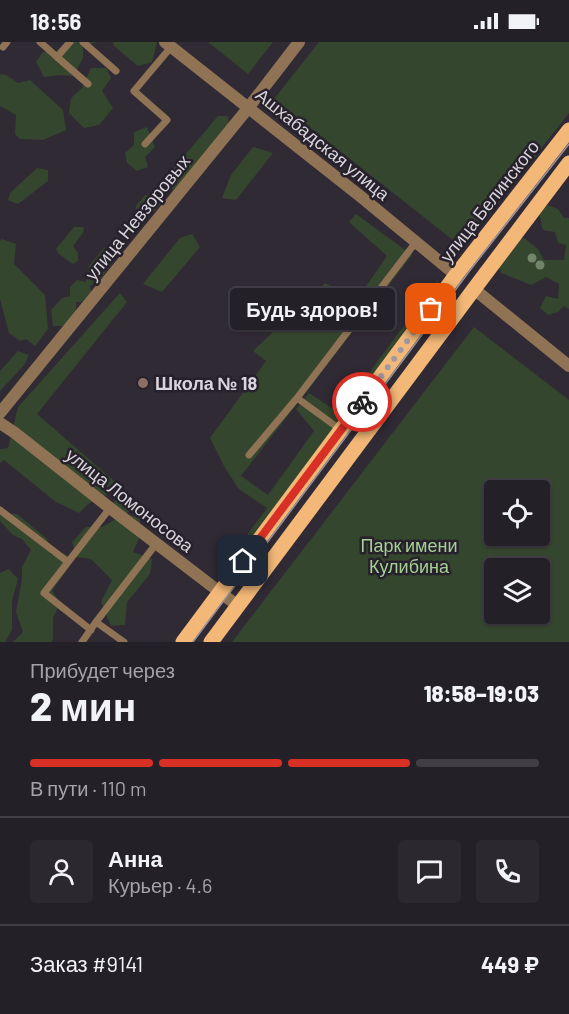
<!DOCTYPE html>
<html lang="ru">
<head>
<meta charset="utf-8">
<style>
  :root { --surface:#242028; --page:#2c2830; --text:#f1f3f6; --muted:#a3a3a8; --line:#413e45; --accent:#d93025 }
  body { margin:0; font-family:Barlow,sans-serif; background:var(--page); color:var(--text); height:100vh; display:flex; flex-direction:column; font-size:22px; white-space:nowrap }
  * { box-sizing:border-box; margin:0 }
  p { font-size:20px; color:var(--muted) }
  .icon { flex:none; width:33px; height:33px; fill:none; stroke:currentColor; stroke-width:2; stroke-linecap:round; stroke-linejoin:round }
  .map { position:relative; height:600px; overflow:hidden }
  .panel { display:flex; flex-direction:column; background:var(--surface); flex:1 }
  .panel>* { flex:none }
  .buttons { position:absolute; left:484px; top:438px; display:grid; gap:12px }
  .buttons a { display:grid; place-items:center; width:66px; height:66px; border-radius:6px; background:var(--surface); box-shadow:0 2px 4px #0004,0 0 0 2px var(--line); font-size:30px }
  .pin { position:absolute; display:grid; place-items:center; width:51px; height:51px; color:#fff; margin:-26px; border-radius:12px; box-shadow:0 3px 9px #0006 }
  .courier { position:absolute; display:grid; place-items:center; width:60px; height:60px; margin:-30px; border:4px solid #d93025; border-radius:50%; background:#fff; color:#222; box-shadow:0 2px 8px #0007 }
  .bubble { position:absolute; height:42px; border-radius:6px; background:var(--surface); box-shadow:0 2px 4px #0004,0 0 0 2px var(--line); font-size:20px; font-weight:800; line-height:42px; text-align:center }
  .head em { font-style:normal; font-weight:800 }
  .head div { display:flex; flex-direction:column-reverse }
  .head { display:flex; align-items:center; justify-content:space-between; height:102px; padding:0 30px }
  h1 { font-size:39px; font-weight:800; line-height:45px }
  .bar { display:grid; grid-template-columns:repeat(4,1fr); gap:9px 6px; align-content:center; height:72px; padding:0 30px }
  .bar i { height:8px; border-radius:4px; background:var(--line) }
  .bar .active { background:var(--accent) }
  .bar p { grid-column:span 4 }
  .line { display:flex; align-items:center; gap:15px; padding:0 30px; border-top:2px solid var(--line) }
  .line div { flex:1 }
  .round { display:grid; place-items:center; flex:none; width:63px; height:63px; border-radius:6px; background:var(--page) }
  .status { display:flex; justify-content:space-between; align-items:center; height:42px; padding:0 30px; background:var(--surface); direction:ltr }
  .status svg { height:16px; fill:currentColor }
  .map>svg:first-child { display:block }
  .green { fill:#35462e; fill-rule:evenodd }
  .lines { fill:none; stroke-linecap:round; stroke-linejoin:round }
  .lane { stroke:#8f7354; stroke-width:7 }
  .street { stroke:#8f7354; stroke-width:12 }
  .primary { stroke:#f3b877; stroke-width:15 }
  .tram { stroke:#97929b; stroke-width:1.5 }
  .tree { fill:#708569 }
  .done { stroke:#9e99a2; stroke-width:6; stroke-dasharray:0 10.8 }
  .route { stroke:#d93025; stroke-width:8 }
  .education-dot { fill:#8d6e63; stroke:#26212b; stroke-width:2 }
  .labels { text-anchor:middle; dominant-baseline:central; stroke-width:5; stroke-linejoin:round; paint-order:stroke }
  .street-label { font-size:18px; fill:#d9d5dc; stroke:#26212b }
  .poi-label { font-size:18px; font-weight:bold; fill:#d9d5dc; stroke:#26212b; text-anchor:start }
  .park-label { font-size:18px; fill:#a4d093; stroke:#26212b }
</style>
</head>
<body>
<div class="status"><b>18:56</b><svg viewBox="0 0 49 12"><path d="M0 12V9h3v3zM5 12V6h3v6zM10 12V3h3v9zM15 12V0h3v12zM26 1h20v11H26zM47 4h2v5h-2z"/></svg></div>
<div class="map">
<svg width="569" height="600" viewBox="0 0 569 600">
  <rect width="100%" height="100%" fill="#302a35"/>
  <path class="green" d="M66,0H98L83,4V16L74,34L59,33L44,35L36,20L43,10H56Z
    M113,0H157L152,20L138,24L114,4Z
    M208,0H273L248,32Z
    M319,0H569V71L463,206L274,57Z
    M91,26H106L111,36L102,49L113,66L99,83L84,86L69,71L71,56L82,46Z
    M0,32L6,33L18,41L30,38L63,68L66,88L43,98L20,97L15,92L16,73L0,64Z
    M218,74H228L229,84L175,148L166,146L164,138Z
    M147,85L155,105L145,115L148,125L137,129L127,121L125,111L134,103V90Z
    M253,105L273,111L236,158L222,156L231,133Z
    M37,126L48,128V139L18,162L8,158L10,151Z
    M145,153L159,155L160,163L146,177L138,178L136,164Z
    M547,163L558,167L564,176H569V267L564,264L558,270L548,273L540,266L546,254L558,257L559,242L546,235L531,243L501,231L498,222L514,199L524,196L538,207L544,218H564L566,203L558,201L555,190L543,188L539,171Z
    M356,172L412,213L241,434L268,453L314,389L296,367L309,351L339,371L438,238L437,249L225,530L221,528L267,466L239,447L225,426L210,396L266,319L253,309L325,241L357,257L387,214L349,180Z
    M74,185H84L83,191L73,204L78,211V219L73,222L59,212L56,207Z
    M192,192L200,205L162,250L143,242L180,196Z
    M2,197L16,202L14,222L45,253L48,287L35,304L26,297L20,299L9,291L0,257V199Z
    M104,206L113,209L114,218L101,236L90,244L91,250L82,260H76V270L63,284H53L51,268L62,256L70,254V245L77,238L86,240L89,224Z
    M120,251L127,260L37,372L121,445L88,462L79,471L56,460L4,418L0,421V407L8,406L18,365Z
    M474,285L569,358V600H232ZM495,448H540V494H495ZM495,526H540V572H495Z
    M18,309L29,313L24,323L0,349V329Z
    M122,454L134,459L127,472L140,476V494L133,510L152,517L150,532L127,560L125,583L111,584L101,560L112,538L91,517L76,515L72,500L86,485H102L116,477L111,462Z
    M0,469L1,472H17L47,497L51,513L63,511L68,514L69,525L52,549L60,561L53,576V597L52,600H13L23,590L16,570L22,537V525L31,508L22,497L13,493L0,479Z
    M9,527L18,537L12,559V588L5,600H0V531Z"/>
  <g class="lines">
    <path class="lane" d="M40,0L57,15L70,0
      M83,0L116,29
      M3,5L7,0
      M57,15L88,42
      M145,102L167,78L134,49L171,5
      M341,388L297,356L416,200
      M249,413L297,356
      M0,468L68,520
      M96,580L156,502
      M91,588L44,551L110,466
      M82,600L96,580L124,600"/>
    <path class="street" d="M165,0L360,154L456,233
      M474,247L569,324
      M0,371L249,65L299,0
      M0,381L15,391L110,466L238,564"/>
    <path class="primary" d="M183,600L456,233L569,88
      M211,600L474,247L569,121"/>
    <path class="tram" d="M193,600L471,227L569,102"/>
  </g>
  <g class="tree">
    <circle cx="532" cy="216" r="4.5"/>
    <circle cx="540" cy="223" r="4.5"/>
  </g>
  <g class="lines">
    <path class="done" d="M362,360L431,267"/>
    <path class="route" d="M243,519L362,360"/>
  </g>
  <circle class="education-dot" cx="143" cy="341" r="6"/>
  <g class="labels">
    <g class="street-label">
      <text transform="translate(323 102) rotate(39)">Ашхабадская улица</text>
      <text transform="translate(489 159) rotate(-52)">улица Белинского</text>
      <text transform="translate(137 175) rotate(-51)">улица Невзоровых</text>
      <text transform="translate(130 458) rotate(38)">улица Ломоносова</text>
    </g>
    <g class="poi-label">
      <text x="155" y="341">Школа № 18</text>
    </g>
    <g class="park-label">
      <text x="409" y="503">Парк имени<tspan x="409" dy="21">Кулибина</tspan></text>
    </g>
  </g>
</svg>
<div class="buttons">
<a><svg class="icon" aria-label="locate" viewBox="0 0 24 24"><circle cx="12" cy="12" r="6"/><path d="M12 2v4M12 18v4M2 12h4M18 12h4"/></svg></a>
<a><svg class="icon" aria-label="layers" viewBox="0 0 24 24"><path d="M12 4l9 5-9 5-9-5zM3 14l9 5 9-5"/></svg></a>
</div>
<div class="pin" style="left:431px;top:267px;background:#ea580c"><svg class="icon" aria-label="bag" viewBox="0 0 24 24"><path d="M5 8h14l-1 12H6zM9 8a3 3 0 0 1 6 0"/></svg></div>
<div class="pin" style="left:243px;top:519px;background:#1f2937"><svg class="icon" aria-label="home" viewBox="0 0 24 24"><path d="M3 11l9-7 9 7M6 9v11h12V9"/></svg></div>
<div class="courier" style="left:362px;top:360px"><svg class="icon" aria-label="bike" viewBox="0 0 24 24"><circle cx="6" cy="16" r="4"/><circle cx="18" cy="16" r="4"/><path d="M6 16l4-8h5l3 8M10 8l3 8H6M13 5h3"/></svg></div>
<div class="bubble" style="left:230px;top:246px;width:165px">Будь здоров!</div>
</div>
<section class="panel">
<div class="head"><div><h1>2 мин</h1><p>Прибудет через</p></div><em>18:58–19:03</em></div>
<div class="bar"><i class="active"></i><i class="active"></i><i class="active"></i><i></i><p>В пути · 110 m</p></div>
<div class="line" style="height:108px"><a class="round"><svg class="icon" aria-label="person" viewBox="0 0 24 24"><circle cx="12" cy="8" r="4"/><path d="M4 21q1-7 8-7t8 7"/></svg></a><div><b>Анна</b><p>Курьер · 4.6</p></div><a class="round"><svg class="icon" aria-label="chat" viewBox="0 0 24 24"><path d="M4 5h16v11H9l-5 4z"/></svg></a><a class="round"><svg class="icon" aria-label="phone" viewBox="0 0 24 24"><path d="M5 4h4l2 5-3 2q2 4 5 5l2-3 5 2v4C11 20 4 13 5 4z"/></svg></a></div>
<div class="line" style="height:78px"><div>Заказ #9141</div><b>449 ₽</b></div>
</section>
</body>
</html>
